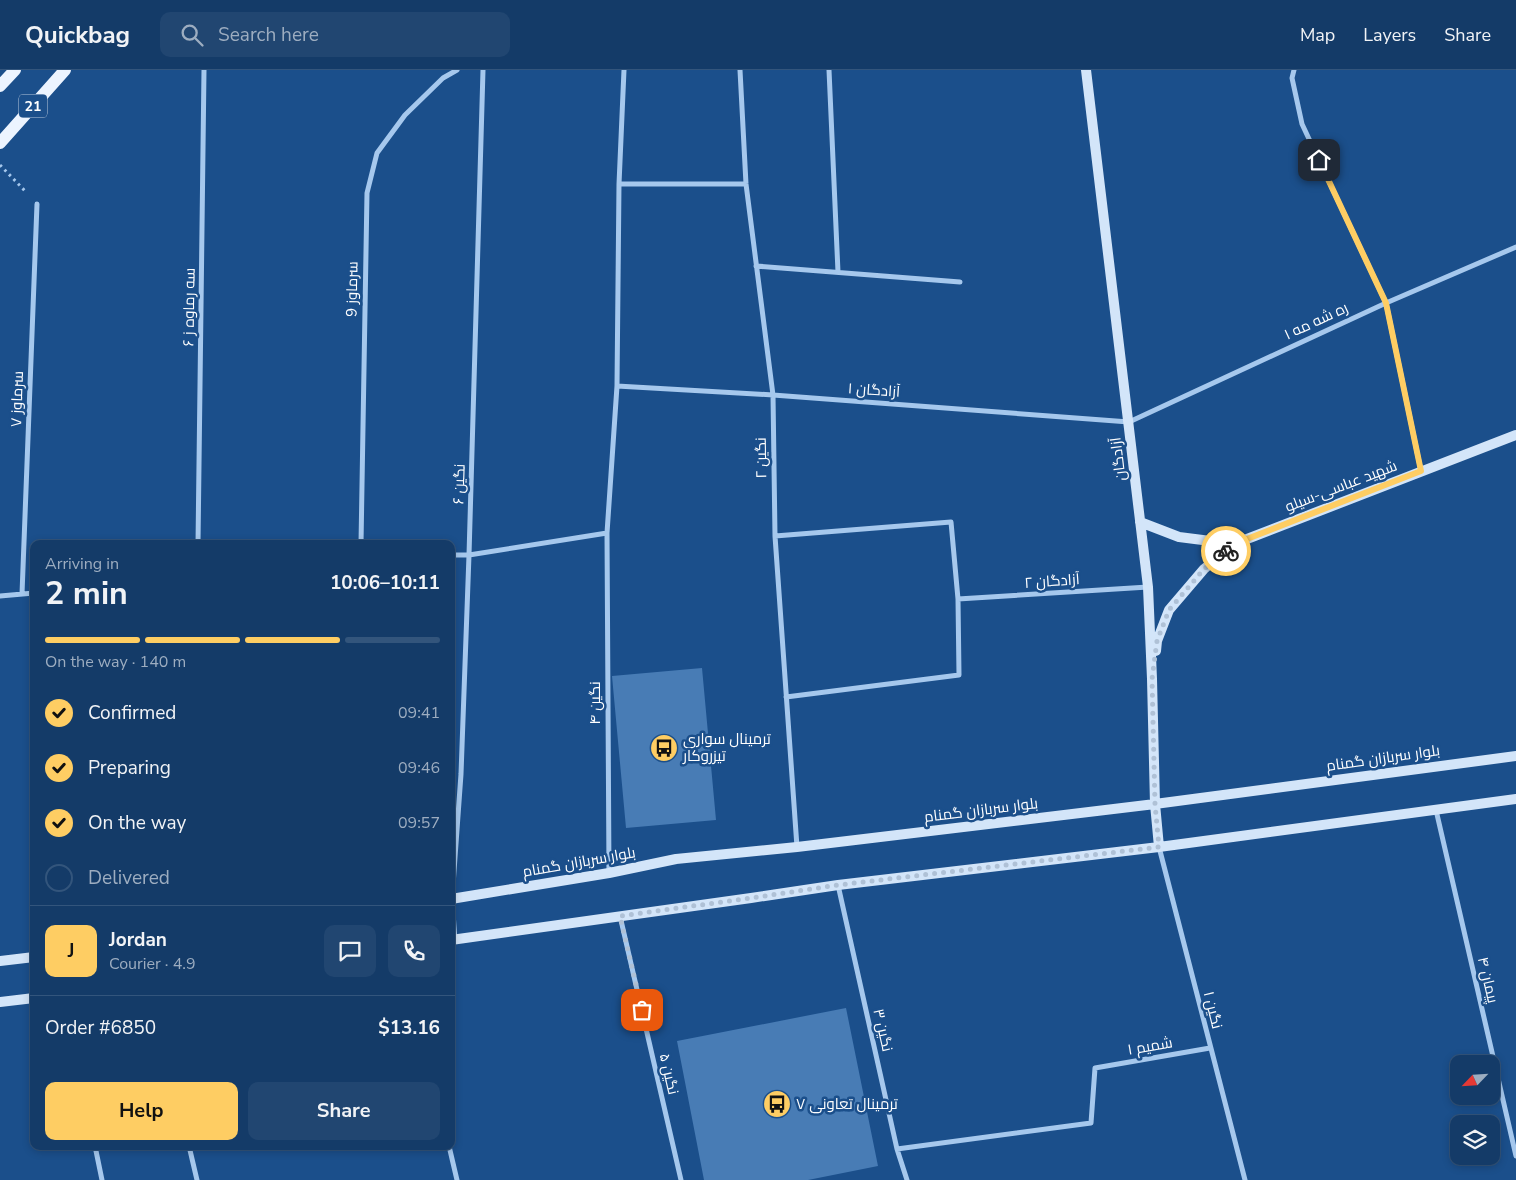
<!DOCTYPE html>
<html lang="en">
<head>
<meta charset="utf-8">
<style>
  :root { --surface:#143b68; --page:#214671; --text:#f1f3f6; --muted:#9dadc0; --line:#33557c; --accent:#fecd63 }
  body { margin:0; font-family:"Nunito Sans",Cairo,sans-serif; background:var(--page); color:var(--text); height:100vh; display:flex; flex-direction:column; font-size:19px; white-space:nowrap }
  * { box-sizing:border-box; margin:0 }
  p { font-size:16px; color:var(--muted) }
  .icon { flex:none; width:28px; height:28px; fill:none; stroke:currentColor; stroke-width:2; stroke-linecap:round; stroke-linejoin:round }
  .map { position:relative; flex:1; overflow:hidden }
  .side { position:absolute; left:30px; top:470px; width:425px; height:610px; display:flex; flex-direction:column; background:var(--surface); border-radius:10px; box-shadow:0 2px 8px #0003,0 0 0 1px var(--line) }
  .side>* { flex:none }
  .needle { width:32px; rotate:245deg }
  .fabs { position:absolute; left:1450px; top:985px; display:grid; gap:10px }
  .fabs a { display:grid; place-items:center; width:50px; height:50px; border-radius:10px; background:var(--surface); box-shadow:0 2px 8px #0003,0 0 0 1px var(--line); font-size:25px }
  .pin { position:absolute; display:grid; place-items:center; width:42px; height:42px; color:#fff; margin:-21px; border-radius:10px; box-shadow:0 2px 8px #0006 }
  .courier { position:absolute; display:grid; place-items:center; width:50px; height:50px; margin:-25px; border:4px solid #fecd63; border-radius:50%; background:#fff; color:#222; box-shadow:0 1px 6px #0007 }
  .summary em { font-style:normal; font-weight:700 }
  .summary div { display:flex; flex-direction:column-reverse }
  .summary { display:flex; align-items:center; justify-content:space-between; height:85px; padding:0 15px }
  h1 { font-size:32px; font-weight:700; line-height:38px }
  .bar { display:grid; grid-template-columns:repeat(4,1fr); gap:8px 5px; align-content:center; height:60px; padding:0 15px }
  .bar i { height:6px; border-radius:4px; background:var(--line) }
  .bar .selected { background:var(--accent) }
  .bar p { grid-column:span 4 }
  .line { display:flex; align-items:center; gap:12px; padding:0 15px; border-top:1px solid var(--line) }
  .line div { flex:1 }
  .round { display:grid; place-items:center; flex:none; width:52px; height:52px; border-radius:10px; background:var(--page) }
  ol { padding:0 15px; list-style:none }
  li { display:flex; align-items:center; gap:15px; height:55px }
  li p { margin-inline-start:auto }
  li .icon { padding:5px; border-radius:50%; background:var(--accent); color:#111; stroke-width:4 }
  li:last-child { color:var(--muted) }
  li i { width:28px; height:28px; border:2px solid var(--line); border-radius:50% }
  .cta { display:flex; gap:10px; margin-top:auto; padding:10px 15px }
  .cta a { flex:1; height:58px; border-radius:10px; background:var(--accent); color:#111; font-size:20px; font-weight:700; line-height:58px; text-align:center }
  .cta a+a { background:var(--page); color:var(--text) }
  header { display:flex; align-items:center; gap:30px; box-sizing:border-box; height:70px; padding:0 25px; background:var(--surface); border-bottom:1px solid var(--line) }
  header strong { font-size:24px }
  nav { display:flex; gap:28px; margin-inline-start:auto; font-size:18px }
  .search { width:350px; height:45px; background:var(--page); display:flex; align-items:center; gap:12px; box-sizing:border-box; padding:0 18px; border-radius:10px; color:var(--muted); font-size:19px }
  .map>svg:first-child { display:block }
  .building { fill:#487cb5 }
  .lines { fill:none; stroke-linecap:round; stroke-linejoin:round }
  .path { stroke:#a6c8ed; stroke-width:3; stroke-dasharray:2.5 4; stroke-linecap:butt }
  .street { stroke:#a6c8ed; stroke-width:5 }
  .secondary { stroke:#d3e5f9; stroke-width:10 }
  .primary { stroke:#ecf4ff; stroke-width:12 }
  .done { stroke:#afc1d6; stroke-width:5; stroke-dasharray:0 9 }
  .route { stroke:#fecd63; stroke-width:6 }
  .labels { text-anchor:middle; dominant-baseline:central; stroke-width:5; stroke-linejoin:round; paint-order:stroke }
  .shield { fill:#1b4f8b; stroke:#bbcadc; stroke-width:1 }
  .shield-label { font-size:14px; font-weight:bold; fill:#fff }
  .street-label { font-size:15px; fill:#fff; stroke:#1b4f8b }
  .poi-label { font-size:15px; fill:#fff; stroke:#1b4f8b; text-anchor:start }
</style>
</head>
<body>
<header>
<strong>Quickbag</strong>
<div class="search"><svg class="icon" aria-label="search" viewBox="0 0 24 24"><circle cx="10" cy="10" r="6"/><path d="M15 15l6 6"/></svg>Search here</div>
<nav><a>Map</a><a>Layers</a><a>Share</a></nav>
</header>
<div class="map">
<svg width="1516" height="1110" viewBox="0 0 1516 1110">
  <rect width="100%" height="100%" fill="#1b4f8b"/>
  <path class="building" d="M702,598L716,750L626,758L612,606Z
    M846,938L878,1096L808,1110H704L677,971Z"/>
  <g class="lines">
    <path class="path" d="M0,95L27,123"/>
    <path class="street" d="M740,0L746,114L773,325L775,466L797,777
      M829,0L838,202
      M1294,0L1292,8L1302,54L1386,233L1421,401
      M619,114H746
      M756,196L960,212
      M617,316L773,325L1129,352L1386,233L1516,177
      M607,463L609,803
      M775,466L951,452L958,529L959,605L786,627
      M198,474L204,0
      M361,474L367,123L377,83L405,45L443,8L457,0
      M451,485H469L607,463L617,316L619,114L624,0
      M22,524L37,134
      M0,526L34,523
      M958,529L1148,517
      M1436,740L1516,1086
      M1159,777L1245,1110
      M838,815L897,1079L907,1110
      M620,846L681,1110
      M455,870L452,829L461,704L469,485L483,0
      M95,1076L102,1110
      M189,1076L197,1110
      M449,1076L457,1110
      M897,1079L1091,1053L1095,998L1210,978"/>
    <path class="secondary" d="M1086,0L1148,517L1152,609L1155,734L1159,777
      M1140,452L1179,467L1234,474
      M1156,581L1157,571L1169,540L1204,499L1234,474L1516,365
      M451,829L609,803L676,789L797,777L1155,734L1516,686
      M451,870L751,828L838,815L1159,777L1516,729
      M0,891L34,887
      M0,932L34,928"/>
    <path class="primary" d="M0,16L15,0
      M0,73L65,0"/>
  </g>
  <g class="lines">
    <path class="done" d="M642,940L620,846L751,828L838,815L1159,777L1155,734L1152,609L1157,571L1169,540L1204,499L1226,481"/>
    <path class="route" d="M1226,481L1234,474L1421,401L1386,233L1319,90"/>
  </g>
  <defs>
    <g id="bus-disc" transform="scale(1.4375)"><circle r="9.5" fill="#fecd63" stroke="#1b4f8b"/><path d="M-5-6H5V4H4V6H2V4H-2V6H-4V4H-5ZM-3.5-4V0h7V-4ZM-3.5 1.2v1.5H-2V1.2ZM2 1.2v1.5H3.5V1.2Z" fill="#111"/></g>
  </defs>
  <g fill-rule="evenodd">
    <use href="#bus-disc" x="664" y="678"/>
    <use href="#bus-disc" x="777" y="1034"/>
  </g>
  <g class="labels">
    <rect class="shield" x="19" y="24.5" width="28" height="23" rx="4"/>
    <g class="shield-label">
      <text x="33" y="36">21</text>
    </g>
    <g class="street-label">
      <text transform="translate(352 219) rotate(-89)">سرماوز 9</text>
      <text transform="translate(189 237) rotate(-89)">سه رماوه ز ۶</text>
      <text transform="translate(1316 251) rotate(-25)">ره شه مه ۱</text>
      <text transform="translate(874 320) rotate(4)">آزادگان ۱</text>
      <text transform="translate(17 329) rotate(-88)">سرماوز ۷</text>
      <text transform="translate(761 388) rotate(-91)">نگین ۲</text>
      <text transform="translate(1118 389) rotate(-97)">آزادگان</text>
      <text transform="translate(459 414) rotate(-88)">نگین ۶</text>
      <text transform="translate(1341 416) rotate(-21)">شهید عباسی-سیلو</text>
      <text transform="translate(1052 511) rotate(-4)">آزادگان ۲</text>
      <text transform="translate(595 633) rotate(-90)">نگین ۴</text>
      <text transform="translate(1383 688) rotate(-8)">بلوار سربازان گمنام</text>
      <text transform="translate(981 740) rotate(-7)">بلوار سربازان گمنام</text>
      <text transform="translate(579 792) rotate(-10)">بلوار سربازان گمنام</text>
      <text transform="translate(1488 910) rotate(77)">پیمان ۴</text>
      <text transform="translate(1213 940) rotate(76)">نگین ۱</text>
      <text transform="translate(883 960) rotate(77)">نگین ۳</text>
      <text transform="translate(1150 976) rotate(-10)">شمیم ۱</text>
      <text transform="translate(669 1004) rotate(77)">نگین ۵</text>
    </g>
    <g class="poi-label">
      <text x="683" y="669">ترمینال سواری<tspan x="683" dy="17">تیزروکار</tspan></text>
      <text x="796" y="1034">ترمینال تعاونی ۷</text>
    </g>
  </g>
</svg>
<div class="fabs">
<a><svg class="needle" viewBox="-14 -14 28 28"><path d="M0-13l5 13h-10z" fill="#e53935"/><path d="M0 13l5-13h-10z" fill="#9dadc0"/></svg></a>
<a><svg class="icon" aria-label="layers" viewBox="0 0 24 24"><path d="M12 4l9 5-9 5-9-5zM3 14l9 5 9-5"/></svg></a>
</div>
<div class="pin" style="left:642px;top:940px;background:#ea580c"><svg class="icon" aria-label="bag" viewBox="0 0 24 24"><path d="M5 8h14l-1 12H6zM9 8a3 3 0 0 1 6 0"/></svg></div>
<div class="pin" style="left:1319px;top:90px;background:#1f2937"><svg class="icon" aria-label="home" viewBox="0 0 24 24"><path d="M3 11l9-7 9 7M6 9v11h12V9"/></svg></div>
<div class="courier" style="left:1226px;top:481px"><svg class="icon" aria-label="bike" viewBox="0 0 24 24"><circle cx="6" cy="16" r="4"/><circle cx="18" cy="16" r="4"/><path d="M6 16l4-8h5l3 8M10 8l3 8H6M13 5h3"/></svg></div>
<section class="side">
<div class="summary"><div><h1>2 min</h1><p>Arriving in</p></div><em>10:06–10:11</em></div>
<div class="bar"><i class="selected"></i><i class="selected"></i><i class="selected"></i><i></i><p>On the way · 140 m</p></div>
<ol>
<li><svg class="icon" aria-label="check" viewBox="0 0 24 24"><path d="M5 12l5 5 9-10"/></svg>Confirmed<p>09:41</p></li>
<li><svg class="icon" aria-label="check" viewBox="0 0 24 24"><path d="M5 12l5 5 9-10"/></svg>Preparing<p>09:46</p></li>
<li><svg class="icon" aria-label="check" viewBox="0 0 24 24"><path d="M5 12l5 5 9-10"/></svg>On the way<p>09:57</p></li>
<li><i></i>Delivered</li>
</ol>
<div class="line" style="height:90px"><b class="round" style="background:var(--accent);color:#111">J</b><div><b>Jordan</b><p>Courier · 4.9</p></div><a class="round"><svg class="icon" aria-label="chat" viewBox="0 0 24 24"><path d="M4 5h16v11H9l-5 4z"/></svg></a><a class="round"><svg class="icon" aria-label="phone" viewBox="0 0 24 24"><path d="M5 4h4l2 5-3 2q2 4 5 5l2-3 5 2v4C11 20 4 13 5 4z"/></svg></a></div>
<div class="line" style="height:65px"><div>Order #6850</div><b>$13.16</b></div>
<div class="cta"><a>Help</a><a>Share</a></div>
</section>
</div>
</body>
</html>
